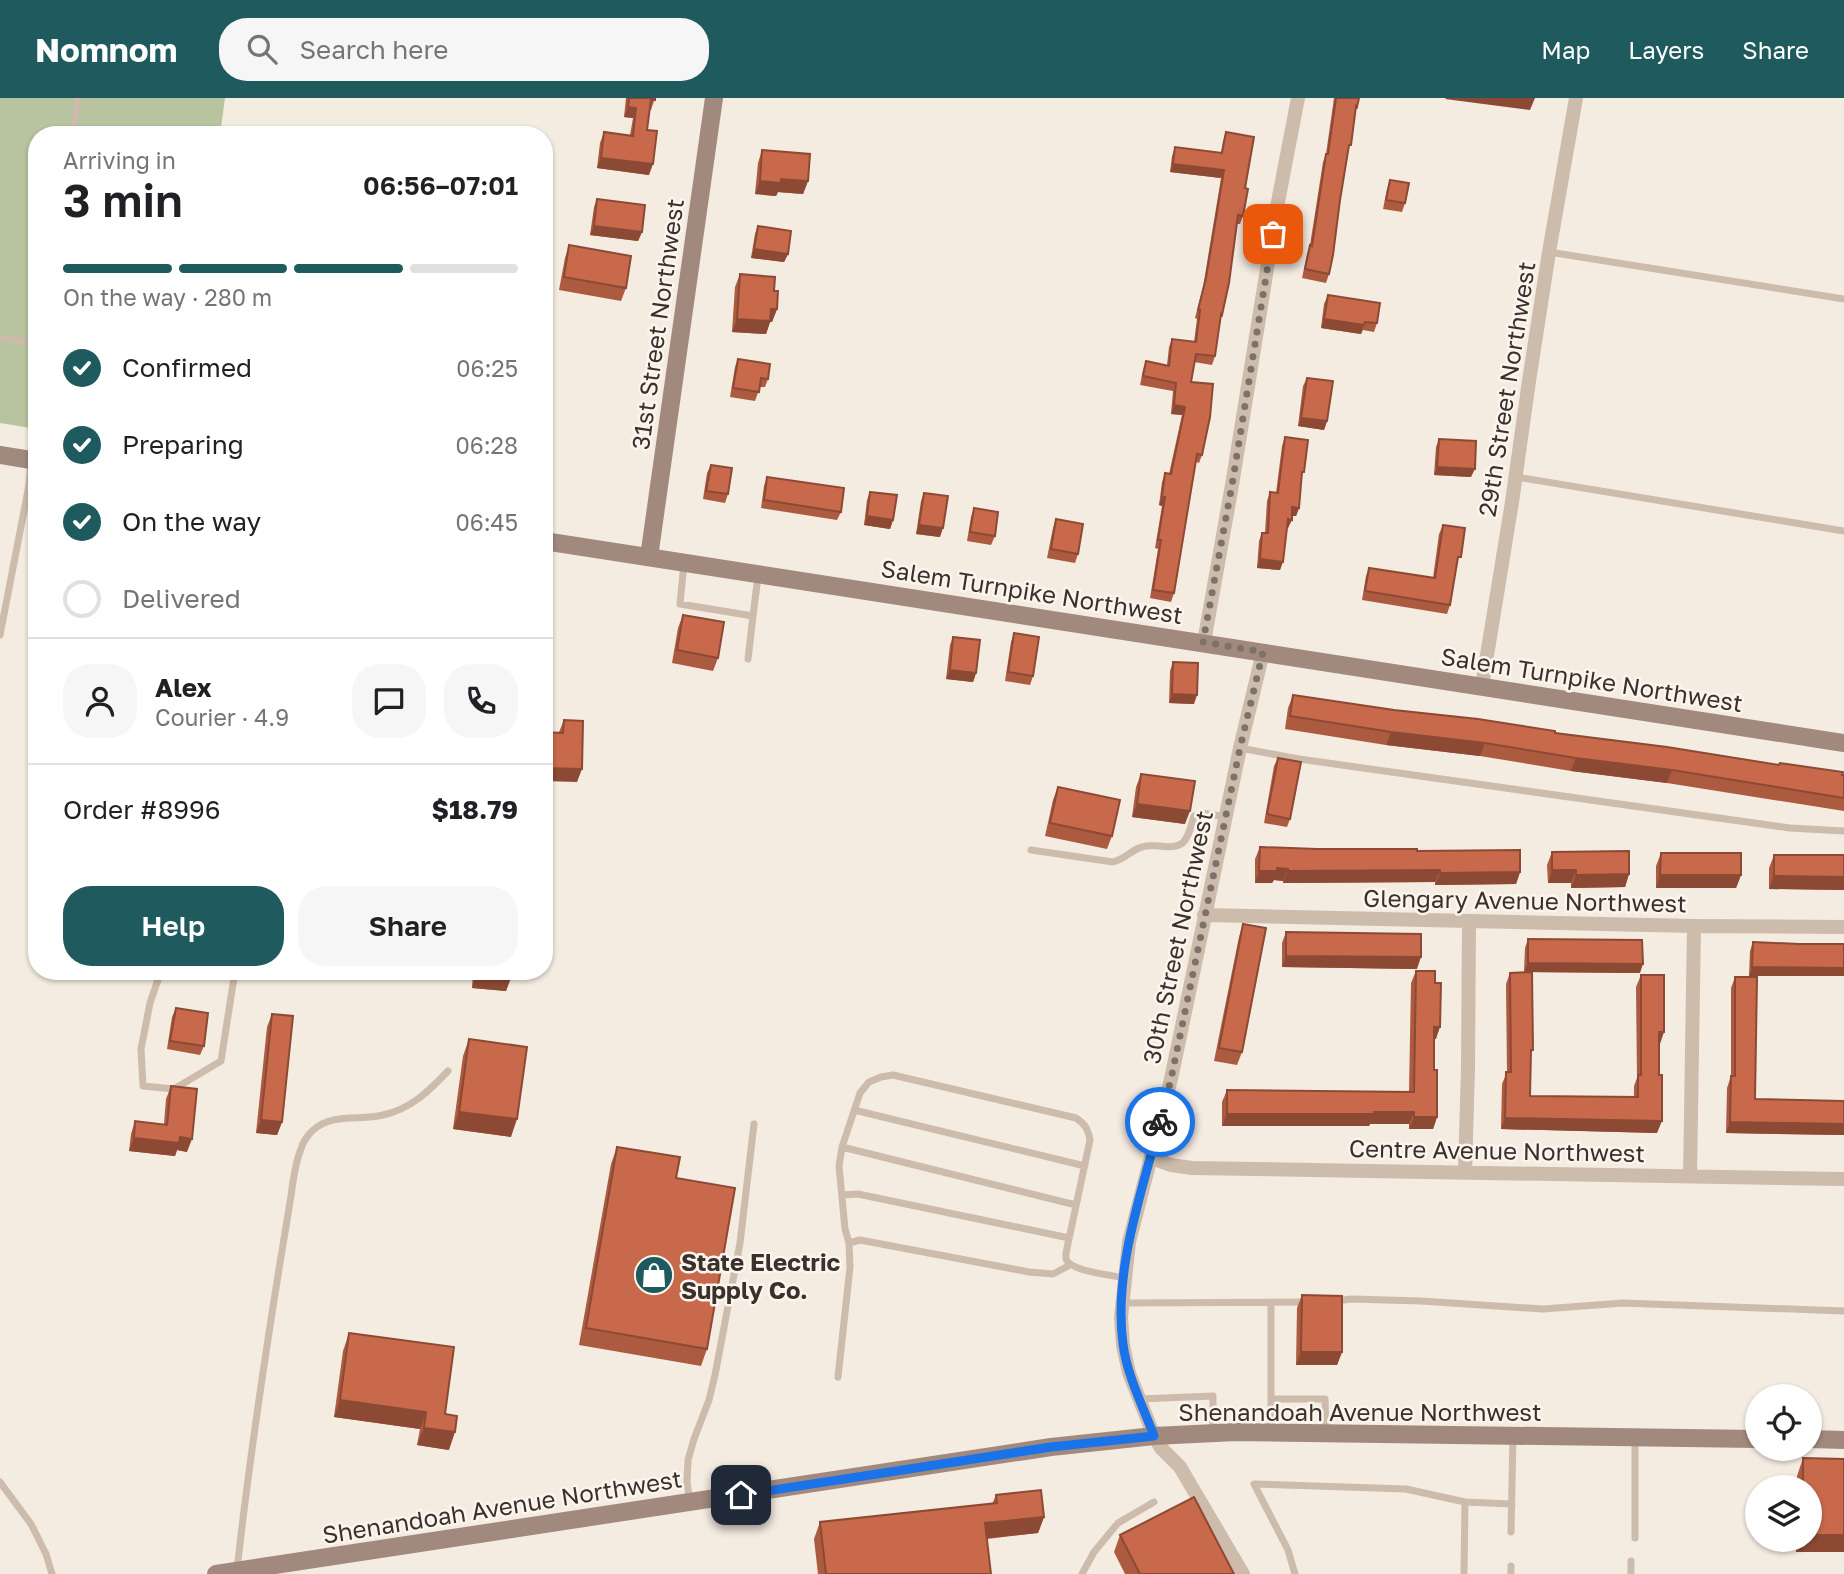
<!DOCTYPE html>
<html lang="en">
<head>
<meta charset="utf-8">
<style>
  :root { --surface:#fff; --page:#f6f6f6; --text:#202124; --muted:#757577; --line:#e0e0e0; --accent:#1f5a5e }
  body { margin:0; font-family:"Golos Text",sans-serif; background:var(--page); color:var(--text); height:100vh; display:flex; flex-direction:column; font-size:26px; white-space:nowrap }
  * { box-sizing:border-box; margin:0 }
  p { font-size:23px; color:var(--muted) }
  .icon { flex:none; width:38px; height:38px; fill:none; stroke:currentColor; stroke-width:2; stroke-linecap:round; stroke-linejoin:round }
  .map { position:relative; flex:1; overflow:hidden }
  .drawer { position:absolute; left:28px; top:28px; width:525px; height:854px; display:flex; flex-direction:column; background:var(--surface); border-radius:28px; box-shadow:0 2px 5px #0004 }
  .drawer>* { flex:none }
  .tools { position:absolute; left:1745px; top:1286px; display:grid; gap:14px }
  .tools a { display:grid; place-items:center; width:77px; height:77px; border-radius:50%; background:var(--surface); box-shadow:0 2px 5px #0004; font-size:35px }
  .pin { position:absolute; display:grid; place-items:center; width:60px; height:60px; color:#fff; margin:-30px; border-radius:14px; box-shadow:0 4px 10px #0006 }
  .courier { position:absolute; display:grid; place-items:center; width:70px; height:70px; margin:-35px; border:5px solid #1a73e8; border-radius:50%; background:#fff; color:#222; box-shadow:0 2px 9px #0007 }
  .headline em { font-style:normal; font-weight:600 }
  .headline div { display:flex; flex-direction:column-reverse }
  .headline { display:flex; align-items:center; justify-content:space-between; height:119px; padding:0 35px }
  h1 { font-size:46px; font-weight:600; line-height:52px }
  .bar { display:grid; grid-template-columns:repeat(4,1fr); gap:10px 7px; align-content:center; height:84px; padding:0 35px }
  .bar i { height:9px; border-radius:5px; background:var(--line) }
  .bar .selected { background:var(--accent) }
  .bar p { grid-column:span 4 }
  .line { display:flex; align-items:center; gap:18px; padding:0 35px; border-top:2px solid var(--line) }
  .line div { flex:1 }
  .round { display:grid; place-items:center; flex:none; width:74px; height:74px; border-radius:28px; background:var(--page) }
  ol { padding:0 35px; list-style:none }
  li { display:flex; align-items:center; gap:21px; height:77px }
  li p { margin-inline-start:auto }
  li .icon { padding:7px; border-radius:50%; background:var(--accent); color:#fff; stroke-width:4 }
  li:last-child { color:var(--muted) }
  li i { width:38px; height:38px; border:4px solid var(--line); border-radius:50% }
  .primary-button { display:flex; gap:14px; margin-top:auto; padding:14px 35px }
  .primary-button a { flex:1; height:80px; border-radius:28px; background:var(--accent); color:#fff; font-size:28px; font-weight:600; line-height:80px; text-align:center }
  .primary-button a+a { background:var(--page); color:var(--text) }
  header { display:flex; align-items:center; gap:42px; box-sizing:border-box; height:98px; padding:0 35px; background:var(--accent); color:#fff }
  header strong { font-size:33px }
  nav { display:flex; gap:38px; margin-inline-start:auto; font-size:24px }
  .search { width:490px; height:63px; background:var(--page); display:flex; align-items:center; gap:18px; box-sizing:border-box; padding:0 24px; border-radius:28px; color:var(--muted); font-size:26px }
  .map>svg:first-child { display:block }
  .green { fill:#b8c4a0 }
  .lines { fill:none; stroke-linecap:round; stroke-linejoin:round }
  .lane { stroke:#cdbbac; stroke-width:7 }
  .street { stroke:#cdbbac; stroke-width:14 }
  .secondary { stroke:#a18a7d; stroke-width:18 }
  .wall { fill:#ac5a40 }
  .shaded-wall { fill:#8c4a34 }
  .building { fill:#c8694b; stroke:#8c4a34; stroke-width:2 }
  .done { stroke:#7c716b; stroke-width:7; stroke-dasharray:0 12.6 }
  .route { stroke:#1a73e8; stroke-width:9 }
  .labels { text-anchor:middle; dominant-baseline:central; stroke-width:5; stroke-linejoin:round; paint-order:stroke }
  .street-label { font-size:24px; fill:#3b302b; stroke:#fbf5ee }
  .poi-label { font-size:24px; font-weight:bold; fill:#3b302b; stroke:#fbf5ee; text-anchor:start }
</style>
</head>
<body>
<header>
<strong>Nomnom</strong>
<div class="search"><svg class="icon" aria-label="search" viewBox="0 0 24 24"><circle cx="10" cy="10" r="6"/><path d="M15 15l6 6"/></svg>Search here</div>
<nav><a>Map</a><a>Layers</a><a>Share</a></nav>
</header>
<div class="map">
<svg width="1844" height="1476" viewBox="0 0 1844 1476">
  <rect width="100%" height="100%" fill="#f4ebe1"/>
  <path class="green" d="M0,0H225L220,37H37V331L0,325Z"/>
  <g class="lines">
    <path class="lane" d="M73,37L78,0
      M1549,154L1844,201
      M0,240L34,245L37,244
      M31,364L29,387L37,388
      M1516,379L1844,433
      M684,465L680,506L753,518L758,478
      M0,537L29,387
      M748,561L753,518
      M1240,650L1299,661L1790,730L1844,733
      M1031,752L1113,764C1127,760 1131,752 1142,749C1148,747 1153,748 1159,748C1186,752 1187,742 1194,718L1203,715L1225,719
      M161,873L150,905L141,951L143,988L174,991L221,963L235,873
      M854,1012L1085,1068
      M842,1049L1076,1107
      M842,1097L858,1096L1069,1140
      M849,1145L860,1142L1029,1174L1053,1176L1070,1167
      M1334,1203L1352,1201L1421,1203L1543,1211L1623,1205L1844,1213
      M1122,1205L1309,1204
      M1271,1205V1301H1325L1326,1334
      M838,1279L850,1169L849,1145L845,1131L839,1068L842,1049L860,995L869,984L881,979L893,977L1076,1020C1085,1026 1088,1031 1090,1042L1066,1155C1066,1160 1065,1162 1069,1165C1079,1174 1111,1177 1124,1180
      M1140,1301L1213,1298V1334
      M1271,1332V1301
      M0,1384L31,1426L46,1456L52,1476
      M690,1404L687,1384L688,1362L694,1341L709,1302L715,1277L740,1145L754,1026
      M1465,1404L1512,1406
      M1511,1434L1513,1338
      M1635,1440V1339
      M1511,1468V1476
      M237,1472C248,1372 263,1271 279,1171C283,1147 287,1122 291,1098C293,1082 295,1065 301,1051C303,1044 307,1038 312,1033C332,1014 359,1023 383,1017C411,1011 429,993 448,973
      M1082,1476L1094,1454L1118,1425L1154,1404
      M1295,1476L1288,1452L1254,1386L1406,1391L1465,1404L1464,1476
      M1631,1476V1463"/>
    <path class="street" d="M1204,544L1232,387L1277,109L1298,0
      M1482,588L1512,404L1529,283L1549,154L1576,0
      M1204,817L1694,828L1844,829
      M1151,1060L1171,1067L1192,1070L1844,1081
      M1465,1074L1468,970L1469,823
      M1690,1078L1694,828
      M1243,1476L1180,1369L1161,1350L1154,1338L1129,1275L1123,1247L1121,1219L1129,1144L1171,981L1240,650L1263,554"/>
    <path class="secondary" d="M0,357L37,363
      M544,443L1844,645
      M649,459L714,0
      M1810,1341L1844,1342
      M216,1476L1051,1349L1154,1338L1236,1334L1757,1341"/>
  </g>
  <path class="wall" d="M626,0H655L651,12H650L647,32L649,77L597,70L600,45L604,34L630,37L633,20L624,19Z
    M1334,0H1359L1355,16L1340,102L1329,176L1326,185L1302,180L1307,156L1310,147L1323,64L1326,56Z
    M1226,34L1245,90L1243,118L1240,126H1237L1222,217L1220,224L1215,258L1212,267L1194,264L1191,284L1202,357L1199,365L1196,364L1174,495L1171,504L1150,500L1158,451L1155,450L1162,408L1159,407L1162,384L1165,375L1169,376L1182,317L1171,316L1173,293L1140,287L1143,272L1146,263L1167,267L1169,249L1172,241L1194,244L1197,221L1195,220L1203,189L1221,80L1170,74L1172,58L1175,49L1221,55L1223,43Z
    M762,52L808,83L803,96L778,94L776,98L755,96L758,65Z
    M1390,82L1405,105L1402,114L1383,111L1387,91Z
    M597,101L642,134L638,143L590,137L594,109Z
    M758,128L788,156L784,164L751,160L755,136Z
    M569,147L626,190L621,203L559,192L565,160Z
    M740,176L774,193L777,211L772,224H770L766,236L732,234L735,189Z
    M1328,197L1377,225L1374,234L1363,232L1361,236L1321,230L1324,206Z
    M738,261L768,281L765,289H760L755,303L730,299L735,269Z
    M1307,280L1327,323L1324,332L1298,328L1303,288Z
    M1285,339L1301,382L1299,410L1296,418H1292L1288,430H1287L1280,472L1257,470L1259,443L1262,435H1265L1267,403L1270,394L1276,395L1282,348Z
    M1439,341L1471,379L1434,377L1436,349Z
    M711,367L728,396L725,405L703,401L707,375Z
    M767,379L841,414L837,422L761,410L764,388Z
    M870,394L893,422L890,431L864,427L867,402Z
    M924,395L940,439L916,436L921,403Z
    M974,410L995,438L991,447L967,443L971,419Z
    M1056,421L1078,456L1075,465L1047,460L1053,430Z
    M1443,427L1457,468H1456L1450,507L1447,516L1362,502L1366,478L1369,470L1433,480L1439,436Z
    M683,517L718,560L713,573L672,565L678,530Z
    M1014,535L1033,578L1030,587L1005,583L1011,544Z
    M953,539L976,575L973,584L946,581L950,547Z
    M1173,564L1194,606L1169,605L1170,573Z
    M1293,597L1844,677V713L1667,685L1571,673L1480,658L1386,647L1285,631L1288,610Z
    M564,622L577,684L559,634Z
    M1278,660L1290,721L1287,729L1264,725L1274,668Z
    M1141,676L1185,726L1132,719L1136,689Z
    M1058,689L1112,738L1107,751L1045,738L1053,702Z
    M1260,749L1417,753L1520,774L1516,786L1435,787V784L1283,785V783L1274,782L1272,785H1255V761Z
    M1552,754L1629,776L1625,789L1571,790V785H1548L1547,767Z
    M1661,755L1741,777L1736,790H1656V768Z
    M1774,757H1844V792L1769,791V770Z
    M1243,826L1242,954L1237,967L1214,963L1239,839Z
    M1286,834L1417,871L1282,869V845Z
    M1528,841L1640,875L1524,874L1525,850Z
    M1753,844L1799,846L1749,878L1750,853Z
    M473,873H512L506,893L472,890Z
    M1416,873L1436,941H1434V972L1437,1019L1433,1031H1409V1026H1370L1369,1028H1222V1004L1227,992L1409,994L1411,885Z
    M1510,875L1531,958L1530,998L1634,999V988L1637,980L1636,889L1641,877L1660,946L1657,1035L1501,1031L1502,986L1507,974L1506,886Z
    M1735,879L1755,1001L1844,1003V1037L1726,1035L1727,990L1731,978V890Z
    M176,910L204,948L200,957L167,951L172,919Z
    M272,916L282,1024L277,1037L256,1035L267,929Z
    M469,941L511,1039L453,1031L463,958Z
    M171,988L187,1054L177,1052L175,1058L129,1053L131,1036L135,1023L164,1026L166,1001Z
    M617,1049L676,1080L707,1251L701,1268L579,1247L611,1066Z
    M1302,1197L1342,1254L1337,1267H1296L1297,1210Z
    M349,1235L445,1316L449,1352L417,1347L420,1331L334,1319L343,1253Z
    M1803,1360L1844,1361V1454H1796V1442H1810V1390H1797V1378Z
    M996,1397L1044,1419L1038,1435L987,1441L991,1476H818L814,1441L820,1424L992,1406Z
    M1120,1437L1234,1476H1125L1114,1454Z"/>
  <path class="shaded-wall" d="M1446,0H1535L1530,12L1445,1Z
    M628,9L636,10L633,20L624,19Z
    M601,60L653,66L649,77L597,70Z
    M1173,66L1224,72L1221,80L1170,74Z
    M781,81L808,83L803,96L778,94L776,98L755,96L760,83Z
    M594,128L642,134L638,143L590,137Z
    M754,151L788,156L784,164L751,160Z
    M771,211H777L772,224H770L766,236L732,234L737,221Z
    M1324,221L1364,227L1361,236L1321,230Z
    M1174,307L1185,309L1182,317L1171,316Z
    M1301,320L1327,323L1324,332L1298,328Z
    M1437,369L1475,371L1471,379L1434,377Z
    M1162,399H1165L1162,408L1159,407Z
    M1292,409L1299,410L1296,418H1289Z
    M867,418L893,422L890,431L864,427Z
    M1288,421L1292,422L1288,430H1285Z
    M919,427L943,430L940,439L916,436Z
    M1260,461L1283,464L1280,472L1257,470Z
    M950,572L976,575L973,584L946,581Z
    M1172,596L1197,597L1194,606L1169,605Z
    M1391,634L1485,645L1480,658L1386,647Z
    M1576,660L1672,672L1667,685L1571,673Z
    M544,670L582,671L577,684L544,683Z
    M1137,706L1190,713L1185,726L1132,719Z
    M1277,770L1288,771L1283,783L1274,782L1272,785H1255L1259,773Z
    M1440,772L1435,784L1283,785L1288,773Z
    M1552,772H1576L1571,785H1548Z
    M1520,774L1516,786L1435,787L1440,775Z
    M1629,776L1625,789L1571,790L1576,777Z
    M1660,777H1741L1736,790H1656Z
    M1774,778L1844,779V792L1769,791Z
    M1286,858L1421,859L1417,871L1282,869Z
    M1528,865L1643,866L1640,875L1524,874Z
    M1752,869L1844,870V878H1749Z
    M476,877L511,880L506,893L472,890Z
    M1434,929H1440L1436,941H1430Z
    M1659,934H1664L1660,946H1655Z
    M459,1014L517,1021L511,1039L453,1031Z
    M1414,1014L1409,1026H1370L1369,1028H1222L1227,1016Z
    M1414,1019H1437L1433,1031H1409Z
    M1505,1020L1662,1023L1657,1035L1501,1031Z
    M261,1022L282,1024L277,1037L256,1035Z
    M1730,1024L1844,1026V1037L1726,1035Z
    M180,1039L192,1041L187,1054L177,1052L175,1058L129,1053L134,1040Z
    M1301,1254H1342L1337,1267H1296Z
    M340,1302L426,1314L420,1331L334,1319Z
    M424,1330L455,1334L449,1352L417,1347Z
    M1044,1419L1038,1435L979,1441L985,1425Z
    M1810,1437H1844V1454H1796L1800,1442H1810Z"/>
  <path class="building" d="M629,0H655V2L651,1L647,32L657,33L653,66L601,60L604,34L633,38L636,10L628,9Z
    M1336,0H1359L1357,9L1356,8L1351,47H1349L1340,102L1333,157L1329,176L1305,171L1310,147L1312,148L1326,56H1328Z
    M1226,34L1254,39L1245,90L1248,91L1243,118L1238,117L1229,185L1222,217L1221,216L1215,258L1196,256L1191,284L1213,286L1210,319L1202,357L1197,356L1174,495L1153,492L1161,442H1158L1165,399H1162L1165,375L1171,376L1185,309L1174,307L1176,285L1143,278L1146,263L1169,268L1172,241L1196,244L1200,212H1198L1206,180L1224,72L1173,66L1175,49L1222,55Z
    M762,52L810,56L808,83L781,81V85L760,83Z
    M1390,82L1409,85L1405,105L1386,102Z
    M597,101L645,107L642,134L594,128Z
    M758,128L791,133L788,156L754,151Z
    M569,147L631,158L626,190L564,179Z
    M740,176L775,179L774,193H778L777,211H771L770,223L737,221Z
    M1328,197L1380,205L1377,225L1365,224L1364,227L1324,221Z
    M738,261L770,266L768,281L761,280L759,294L733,290Z
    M1307,280L1333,283L1327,323L1301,320Z
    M1285,339L1308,342L1304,374H1302L1299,410L1292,409V422L1288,421L1283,464L1260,461L1262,435H1268L1270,394L1278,395Z
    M1439,341L1476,343L1475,371L1437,369Z
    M711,367L732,370L728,396L706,393Z
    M767,379L844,390L841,414L764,402Z
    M870,394L897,397L893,422L867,418Z
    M924,395L948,398L943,430L919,427Z
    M974,410L998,414L995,438L970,434Z
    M1056,421L1083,426L1078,456L1051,451Z
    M1443,427L1465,430L1461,459H1458L1450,507L1365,493L1369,470L1435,480Z
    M683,517L724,524L718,560L677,552Z
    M1014,535L1039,539L1033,578L1008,574Z
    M953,539L980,542L976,575L950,572Z
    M1173,564L1198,565L1197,597L1172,596Z
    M1293,597L1394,612L1478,621L1555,633V635L1667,649L1779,667L1780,665L1843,674L1842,677H1844V700L1672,672L1576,660L1485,645L1391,634L1290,618Z
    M564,622L583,623L582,671L544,670V634L563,635Z
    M1278,660L1301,664L1290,721L1267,716Z
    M1141,676L1195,683L1190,713L1137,706Z
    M1058,689L1120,702L1112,738L1050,725Z
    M1260,749L1317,751H1417V753L1520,752V774L1440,775V772L1288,773V771L1277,770V773H1259Z
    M1629,753V776L1576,777V772H1552V754Z
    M1661,755H1741V777H1660Z
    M1774,757H1844V779L1774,778Z
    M1243,826L1266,830L1242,954L1219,950Z
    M1286,834L1421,836V859L1286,858Z
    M1528,841L1642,842L1643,866L1528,865Z
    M1753,844L1799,846H1844V870L1752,869Z
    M477,873H512L511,880L476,877Z
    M1416,873H1435V885H1441L1440,929H1434V972H1437V1019H1414V1014H1374V1016H1227V992L1414,994Z
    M1532,874L1533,952H1531L1530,998L1638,999V977H1641V877H1664V934H1659V977H1662V1023L1505,1020L1506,974H1511L1510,875Z
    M1735,879H1757L1755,1001L1844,1003V1026L1730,1024L1731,978H1735Z
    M176,910L208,915L204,948L170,943Z
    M272,916L293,918L282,1024L261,1022Z
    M469,941L527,949L517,1021L459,1014Z
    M171,988L197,991L192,1041L180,1039L179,1045L134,1040L135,1023L167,1027Z
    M617,1049L680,1059L676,1080L735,1090L707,1251L586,1230Z
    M1302,1197L1342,1198V1254H1301Z
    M349,1235L454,1249L445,1316L457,1318L455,1334L424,1330L426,1314L340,1302Z
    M1803,1360L1844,1361V1437H1810V1390H1803Z
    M1041,1392L1044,1419L985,1425L991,1476H826L820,1424L997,1405L996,1397Z
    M1194,1399L1234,1476H1140L1120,1437Z"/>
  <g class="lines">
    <path class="done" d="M1160,1024L1171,981L1240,650L1263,554L1203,544L1232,387L1273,136"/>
    <path class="route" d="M741,1397L1051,1349L1154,1338C1143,1308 1127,1278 1123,1246C1113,1174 1142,1093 1160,1024"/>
  </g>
  <defs>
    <g id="shop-disc" transform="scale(2.0125)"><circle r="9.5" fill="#1f5a5e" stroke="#fbf5ee"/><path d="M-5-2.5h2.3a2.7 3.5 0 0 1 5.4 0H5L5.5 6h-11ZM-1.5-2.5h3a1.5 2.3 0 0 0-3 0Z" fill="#fff"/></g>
  </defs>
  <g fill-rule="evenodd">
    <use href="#shop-disc" x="654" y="1177"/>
  </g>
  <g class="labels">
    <g class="street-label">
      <text transform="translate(657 226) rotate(-82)">31st Street Northwest</text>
      <text transform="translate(1506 291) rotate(-81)">29th Street Northwest</text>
      <text transform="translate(1032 493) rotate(9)">Salem Turnpike Northwest</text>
      <text transform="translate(1592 581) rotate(9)">Salem Turnpike Northwest</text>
      <text transform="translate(1525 802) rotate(1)">Glengary Avenue Northwest</text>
      <text transform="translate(1177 839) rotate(-78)">30th Street Northwest</text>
      <text transform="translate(1497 1052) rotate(1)">Centre Avenue Northwest</text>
      <text x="1360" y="1313">Shenandoah Avenue Northwest</text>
      <text transform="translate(502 1408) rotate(-9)">Shenandoah Avenue Northwest</text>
    </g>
    <g class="poi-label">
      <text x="681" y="1163">State Electric<tspan x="681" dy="28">Supply Co.</tspan></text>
    </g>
  </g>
</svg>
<div class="tools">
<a><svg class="icon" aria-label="locate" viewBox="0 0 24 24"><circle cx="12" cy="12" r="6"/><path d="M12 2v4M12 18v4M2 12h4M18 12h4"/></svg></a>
<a><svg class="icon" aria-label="layers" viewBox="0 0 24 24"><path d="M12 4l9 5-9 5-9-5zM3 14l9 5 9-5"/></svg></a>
</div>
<div class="pin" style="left:1273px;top:136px;background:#ea580c"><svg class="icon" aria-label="bag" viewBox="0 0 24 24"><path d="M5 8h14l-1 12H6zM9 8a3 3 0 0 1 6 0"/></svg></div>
<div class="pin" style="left:741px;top:1397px;background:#1f2937"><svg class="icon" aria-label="home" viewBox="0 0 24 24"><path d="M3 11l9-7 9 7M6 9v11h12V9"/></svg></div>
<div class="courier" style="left:1160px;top:1024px"><svg class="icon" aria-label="bike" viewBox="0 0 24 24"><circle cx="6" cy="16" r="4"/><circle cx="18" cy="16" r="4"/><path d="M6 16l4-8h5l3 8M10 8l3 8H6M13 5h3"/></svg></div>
<section class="drawer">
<div class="headline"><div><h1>3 min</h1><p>Arriving in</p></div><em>06:56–07:01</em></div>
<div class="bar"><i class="selected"></i><i class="selected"></i><i class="selected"></i><i></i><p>On the way · 280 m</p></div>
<ol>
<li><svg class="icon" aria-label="check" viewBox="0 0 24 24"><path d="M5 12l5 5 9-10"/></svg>Confirmed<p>06:25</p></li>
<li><svg class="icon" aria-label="check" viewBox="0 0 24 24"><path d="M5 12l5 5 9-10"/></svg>Preparing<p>06:28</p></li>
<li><svg class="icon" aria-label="check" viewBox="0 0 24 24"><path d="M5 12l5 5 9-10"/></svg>On the way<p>06:45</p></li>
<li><i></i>Delivered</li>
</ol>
<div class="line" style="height:126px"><a class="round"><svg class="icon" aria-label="person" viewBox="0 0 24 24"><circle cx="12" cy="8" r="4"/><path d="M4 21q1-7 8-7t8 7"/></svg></a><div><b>Alex</b><p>Courier · 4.9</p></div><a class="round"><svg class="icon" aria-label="chat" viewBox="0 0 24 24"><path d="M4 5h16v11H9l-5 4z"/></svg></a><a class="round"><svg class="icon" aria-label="phone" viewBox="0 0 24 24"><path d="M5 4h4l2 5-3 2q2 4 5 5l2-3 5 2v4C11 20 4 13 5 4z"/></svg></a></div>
<div class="line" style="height:91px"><div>Order #8996</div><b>$18.79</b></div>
<div class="primary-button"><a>Help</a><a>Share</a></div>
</section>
</div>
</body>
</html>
